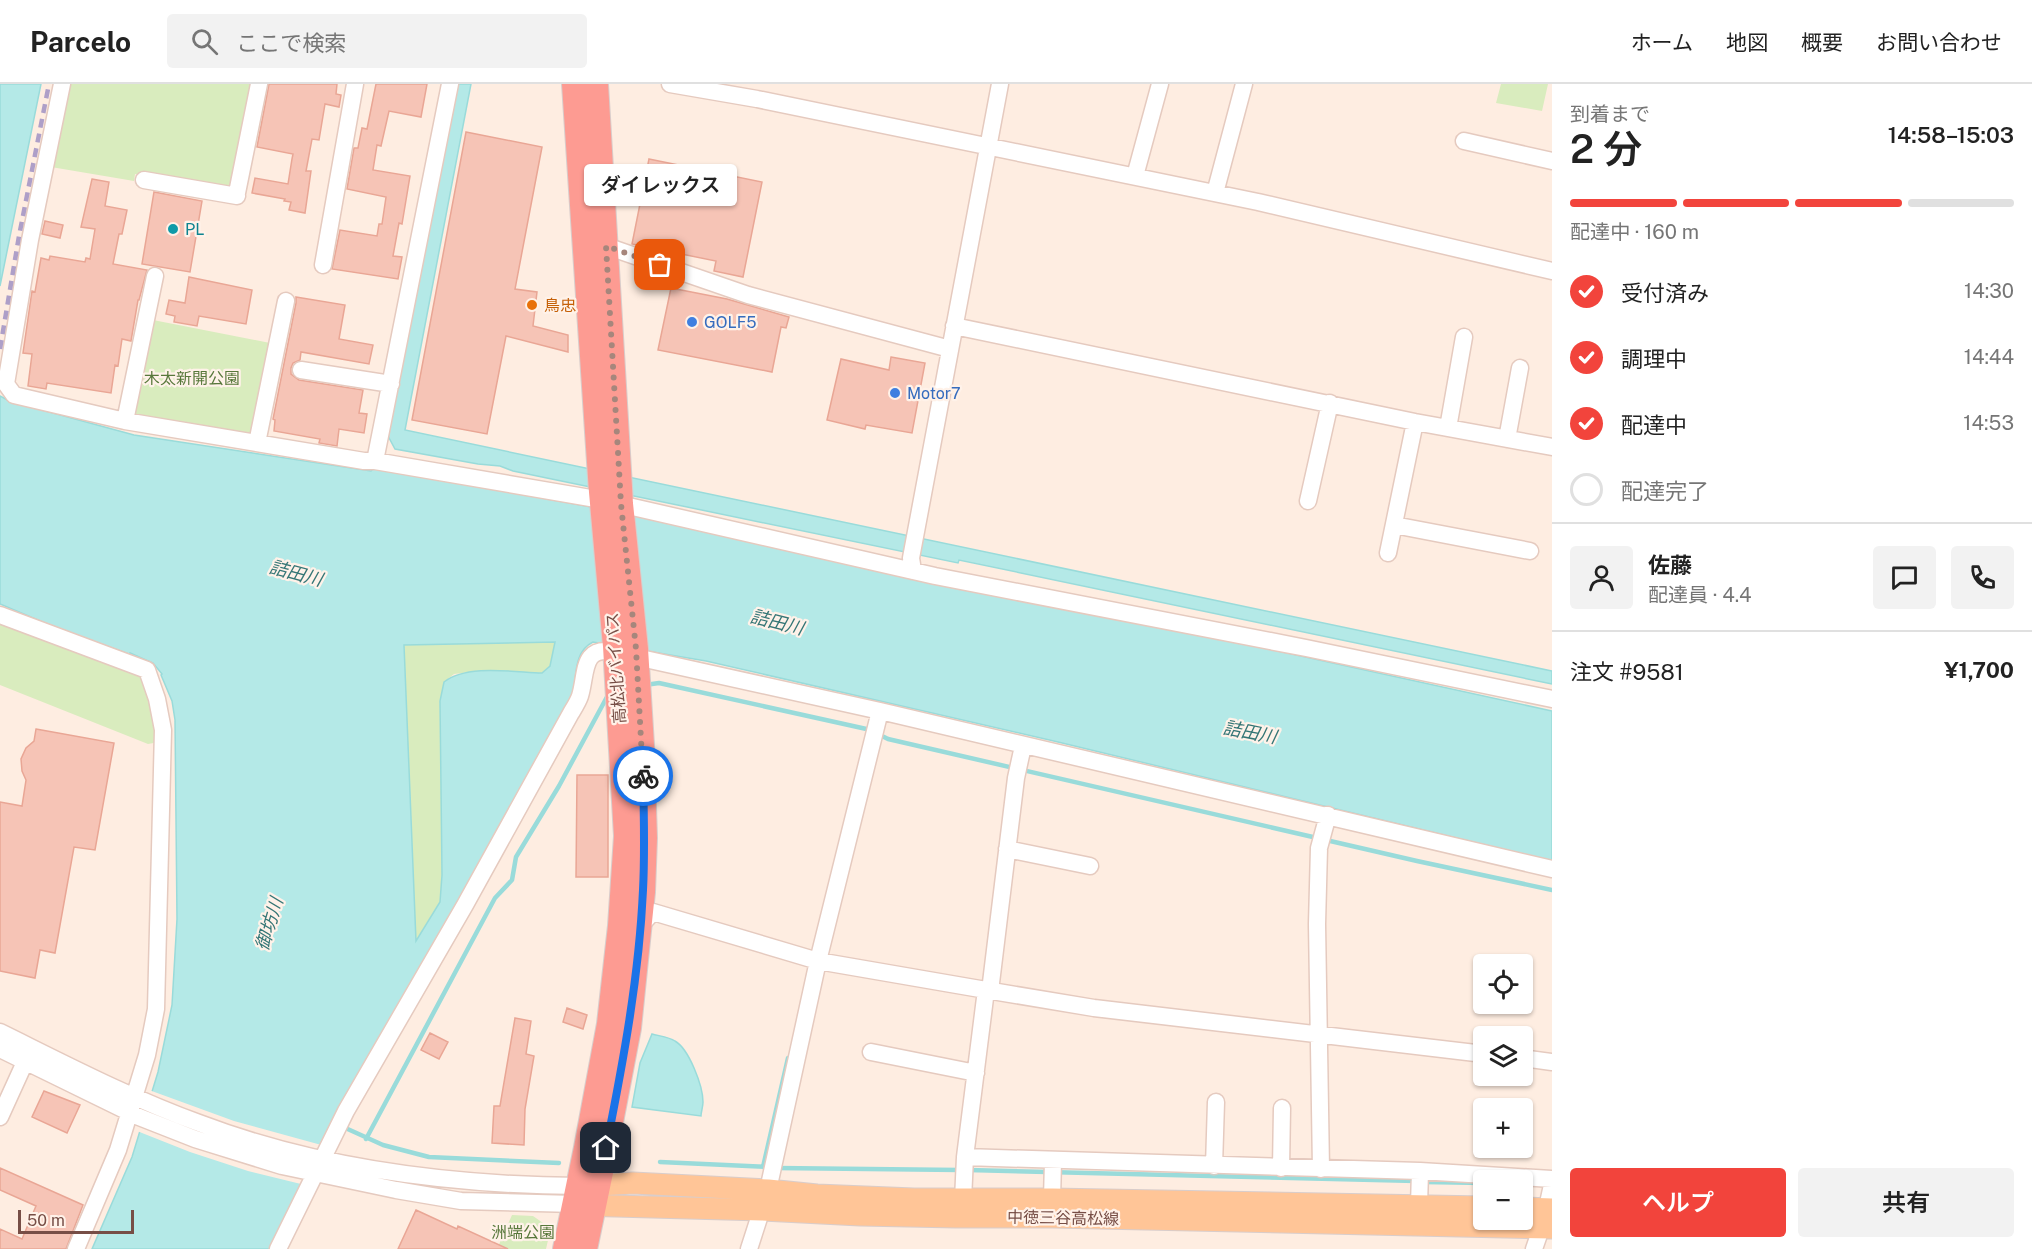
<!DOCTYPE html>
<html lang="ja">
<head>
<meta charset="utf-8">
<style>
  :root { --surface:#fff; --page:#f2f2f2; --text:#222; --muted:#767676; --line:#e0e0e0; --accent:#f2443c }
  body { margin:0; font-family:"Public Sans","Noto Sans JP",sans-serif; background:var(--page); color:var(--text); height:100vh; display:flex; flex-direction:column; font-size:22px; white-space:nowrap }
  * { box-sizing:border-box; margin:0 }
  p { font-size:20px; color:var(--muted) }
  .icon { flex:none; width:33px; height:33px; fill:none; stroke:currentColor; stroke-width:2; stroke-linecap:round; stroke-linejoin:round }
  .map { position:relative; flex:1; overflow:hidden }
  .side { display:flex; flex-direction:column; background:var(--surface); width:480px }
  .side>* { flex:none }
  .fabs { position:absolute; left:1473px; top:870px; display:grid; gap:12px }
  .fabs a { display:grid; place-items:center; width:60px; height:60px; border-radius:6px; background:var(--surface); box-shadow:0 2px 4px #0004; font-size:30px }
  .scale { position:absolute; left:18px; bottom:15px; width:116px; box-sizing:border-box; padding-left:6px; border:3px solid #774e46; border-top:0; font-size:16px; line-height:21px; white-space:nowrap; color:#774e46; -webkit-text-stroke:4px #fff2e9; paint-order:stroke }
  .pin { position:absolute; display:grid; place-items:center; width:51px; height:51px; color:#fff; margin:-26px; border-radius:12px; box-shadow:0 3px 9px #0006 }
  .courier { position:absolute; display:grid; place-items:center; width:60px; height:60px; margin:-30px; border:4px solid #1a73e8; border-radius:50%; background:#fff; color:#222; box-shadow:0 2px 8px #0007 }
  .bubble { position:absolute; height:42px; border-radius:6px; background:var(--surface); box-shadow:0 2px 4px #0004; font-size:20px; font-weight:600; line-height:42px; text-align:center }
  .overview em { font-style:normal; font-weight:600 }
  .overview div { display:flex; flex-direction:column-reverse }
  .overview { display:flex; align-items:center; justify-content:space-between; height:102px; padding:0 18px }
  h1 { font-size:39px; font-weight:600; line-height:45px }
  .bar { display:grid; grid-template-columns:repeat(4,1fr); gap:9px 6px; align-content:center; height:72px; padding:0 18px }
  .bar i { height:8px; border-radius:4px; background:var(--line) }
  .bar .active { background:var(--accent) }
  .bar p { grid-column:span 4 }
  .line { display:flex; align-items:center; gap:15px; padding:0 18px; border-top:2px solid var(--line) }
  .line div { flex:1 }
  .round { display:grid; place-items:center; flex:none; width:63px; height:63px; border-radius:6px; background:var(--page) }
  ol { padding:0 18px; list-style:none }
  li { display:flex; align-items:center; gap:18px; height:66px }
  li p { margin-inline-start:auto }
  li .icon { padding:6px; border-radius:50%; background:var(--accent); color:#fff; stroke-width:4 }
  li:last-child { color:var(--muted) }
  li i { width:33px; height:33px; border:3px solid var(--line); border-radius:50% }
  .primary-button { display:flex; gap:12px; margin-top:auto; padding:12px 18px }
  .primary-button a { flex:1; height:69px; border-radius:6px; background:var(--accent); color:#fff; font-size:24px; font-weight:600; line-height:69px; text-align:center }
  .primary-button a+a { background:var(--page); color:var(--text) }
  header { display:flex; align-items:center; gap:36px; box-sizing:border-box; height:84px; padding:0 30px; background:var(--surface); border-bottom:2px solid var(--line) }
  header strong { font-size:28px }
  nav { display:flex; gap:33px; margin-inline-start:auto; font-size:21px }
  .search { width:420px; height:54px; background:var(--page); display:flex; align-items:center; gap:15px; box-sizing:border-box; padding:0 21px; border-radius:6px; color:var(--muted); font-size:22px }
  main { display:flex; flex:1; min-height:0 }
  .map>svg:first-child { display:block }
  .green { fill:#d9ecbe }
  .water { fill:#b4e9e7; stroke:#99dbda; stroke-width:1.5; fill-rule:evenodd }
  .pier { fill:#feede1 }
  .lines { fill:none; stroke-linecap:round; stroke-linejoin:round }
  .stream { stroke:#99dbda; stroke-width:4.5 }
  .building { fill:#f6c4b6; stroke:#e9a695; stroke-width:1.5 }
  .minor-casing { stroke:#e5cabf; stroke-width:19 }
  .major-casing { stroke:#d9cdcb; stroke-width:23 }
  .highway-casing { stroke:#d9cdcb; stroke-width:26 }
  .minor { stroke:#fff; stroke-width:16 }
  .major { stroke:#ffc597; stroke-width:21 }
  .highway { stroke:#fd9b92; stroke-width:24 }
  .rail { stroke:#ae9fc8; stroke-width:4.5; stroke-dasharray:9 6; stroke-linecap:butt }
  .done { stroke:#a6867c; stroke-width:6; stroke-dasharray:0 10.8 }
  .route { stroke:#1a73e8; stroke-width:8 }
  .culture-dot { fill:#0f9aa8; stroke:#fff2e9; stroke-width:2 }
  .food-dot { fill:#e8710a; stroke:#fff2e9; stroke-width:2 }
  .shop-dot { fill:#3f7fe0; stroke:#fff2e9; stroke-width:2 }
  .labels { text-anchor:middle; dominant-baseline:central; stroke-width:4.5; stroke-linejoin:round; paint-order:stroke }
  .culture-label { font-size:16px; fill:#0d838f; stroke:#fff2e9; text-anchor:start }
  .food-label { font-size:16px; fill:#c56008; stroke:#fff2e9; text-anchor:start }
  .shop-label { font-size:16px; fill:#366cbe; stroke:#fff2e9; text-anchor:start }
  .park-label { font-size:16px; fill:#58783b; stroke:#fff2e9 }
  .street-label { font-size:16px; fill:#774e46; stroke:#fff2e9 }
  .water-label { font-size:18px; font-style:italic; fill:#357676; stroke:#fff2e9 }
</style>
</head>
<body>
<header>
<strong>Parcelo</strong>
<div class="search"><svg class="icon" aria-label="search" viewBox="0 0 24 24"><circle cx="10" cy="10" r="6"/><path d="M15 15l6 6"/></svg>ここで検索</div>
<nav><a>ホーム</a><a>地図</a><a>概要</a><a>お問い合わせ</a></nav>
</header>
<main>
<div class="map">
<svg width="1552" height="1165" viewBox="0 0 1552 1165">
  <rect width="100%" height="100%" fill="#feede1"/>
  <path class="green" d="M67,0H254L233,108L135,90L134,97L51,83Z
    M1501,0H1548L1542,27L1496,19Z
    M153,236L270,259L251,354L134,334Z
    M0,538L145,594L159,658L148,660L0,601Z
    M555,558L550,582L542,589L479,587L454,590L444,598L440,617L442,791L440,818L415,858L404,561Z
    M512,1131L533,1132L546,1141L549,1152L546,1165H497Z"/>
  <path class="water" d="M0,0H41L0,202Z
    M457,0H471L405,346L1552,587V600L959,476L958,479L513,387L500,382L478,380L395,365L388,352Z
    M0,312L9,317L134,351L371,387L374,384L586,422L913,487L1552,627V777L1058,658L706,577L593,558C573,568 577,592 573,612L270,1165H92L132,1073L158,988L172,921L177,835L175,636L172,617L161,591L162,590L153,579L130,569L129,570L59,545L0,520ZM555,558L550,582L542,589C513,588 467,580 444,598L440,617L442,791L440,818L416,857L404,561Z
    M652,950C659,952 669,953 675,957C689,965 703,1002 703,1018C703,1023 701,1028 701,1032L632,1023L640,979Z"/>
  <path class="pier" d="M149,1006L234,1037L325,1062L305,1101L248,1087L190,1068L137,1047Z"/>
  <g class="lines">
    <path class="stream" d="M645,601L659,599L871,646
      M878,650L888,655L1417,777L1552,806
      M341,1042L383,1061L429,1073L559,1079
      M366,1055L495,814L512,796L516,773L559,702L608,611
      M660,1078L768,1083
      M763,1083L788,974
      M776,1084L960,1086
      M968,1086L1416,1097
      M1424,1098L1484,1099"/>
  </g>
  <path class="building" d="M269,0H337L336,10L341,11L339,23L325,20L319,56L312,55L306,87H311L305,129L289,126L291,118L284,117L285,115L252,109L255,94L288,100L292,75L293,70L257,63Z
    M376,0H427L421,33L389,27L381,62L377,61L373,86L410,92L402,140L399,139L393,172L402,173L398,195L332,185L340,146L377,152L379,140H382L386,113L347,105L354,64H358L362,44L367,45Z
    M466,48L542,63L515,205L537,208L533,242L568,251V268L506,252L487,350L412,336Z
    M649,75L762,98L743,193L714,187L716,177L632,160Z
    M92,95L109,98L105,122L127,126L122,150H119L113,180L147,186L139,216H138L131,257L122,255L118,282L115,281L111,309L47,299L46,305L28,302L32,270L23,269L32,207L35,208L41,174L49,176L50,172L85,178L86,174L90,175L95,145L81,143Z
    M154,108L202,117L190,188L142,180Z
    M45,137L63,141L60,154L42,150Z
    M189,193L252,206L246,240L199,232L197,242L174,238L175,232L166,230L169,216L185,219Z
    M671,204L727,215L789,233L786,244L781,243L772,288L658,266Z
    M296,213L345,221L339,255L373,261L369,280L301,268L300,276L293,279L291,284V290L299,296L363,306L359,329L367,330L364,349L339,345L337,362L319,359L320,355L274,347L275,336L273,335L296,219Z
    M891,273L925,279L912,349L866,341L865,345L827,336L841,275L889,286Z
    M36,645L114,659L95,766L74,763L55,869L40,866L35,894L0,887V718L22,722L26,696L22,687L21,675L26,664L34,657Z
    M577,691H608V793H576Z
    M567,924L587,931L583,945L563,938Z
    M515,934L531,937L526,970L534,972L525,1025L524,1061L492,1059L494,1022H500Z
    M430,949L448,958L439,975L421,966Z
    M44,1007L80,1021L67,1049L32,1033Z
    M0,1084L83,1121L66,1165H0V1145L22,1155L36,1122L0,1106Z
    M416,1126L457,1145L458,1142L508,1165H398Z"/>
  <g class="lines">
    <g class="minor-casing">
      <path id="minor" d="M62,0L30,156L6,300L14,311L125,337L364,377H375
        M450,0L375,377L602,416L935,492L1306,564L1552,615
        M670,0L757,15L1258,118L1552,187
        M1464,57L1552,77
        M1135,92L1160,0
        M144,96L237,112
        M237,109L259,0
        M1215,109L1244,0
        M606,162L748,211L950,265
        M323,181L355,0
        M954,242L1415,338L1552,363
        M301,286L391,300
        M125,337L155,192
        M1448,344L1464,253
        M1507,355L1520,284
        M257,359L286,217
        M1308,417L1330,319
        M1394,441L1530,467
        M1388,469L1415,338
        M913,487L911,474L1000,0
        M0,531L147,586L157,615L163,646L156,925L147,971L118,1066L76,1165
        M636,573L880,627L1552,785
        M1007,765L1090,782
        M640,842L653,828L818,877L986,906L1094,924L1484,970
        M990,907L1016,694L1023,662
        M0,948C65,980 130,1014 199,1039C320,1085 450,1101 579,1102
        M0,965L139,1033L195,1055L282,1082L396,1106L461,1117L575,1120
        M871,968L976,989
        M1522,974L1552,978
        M0,1033L25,978
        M965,1073L1420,1087L1552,1095
        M1214,1082L1216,1018
        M1281,1084L1282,1024
        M1321,1085L1317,840L1319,764L1328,731
        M1052,1115L1053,1077
        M963,1116L965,1073L986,906
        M1419,1122L1420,1087
        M278,1165L346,1027L465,821L571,629C574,624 578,618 580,612C587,589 581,561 615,568
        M749,1165L768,1106L818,877L880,627
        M1534,1165L1545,1133L1552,1101"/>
    </g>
    <g class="major-casing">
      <path id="major" d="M582,1102L633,1099L768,1106L817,1111L914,1115H1052L1484,1123
        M578,1121L762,1126L860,1131L956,1133H1052L1552,1144
        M1522,1124L1552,1125"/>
    </g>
    <g class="highway-casing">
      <path id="highway" d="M565,1165L586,1064L609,940L620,842L626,752L615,562L601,408L574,0
        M585,1165L606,1064L629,944L643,808L645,754L642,661L636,565L621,420L596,0"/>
    </g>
    <use href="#minor" class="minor"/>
    <use href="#major" class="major"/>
    <use href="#highway" class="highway"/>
    <path class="rail" d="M0,265L19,152L49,0"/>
  </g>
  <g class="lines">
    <path class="done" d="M643,692L636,565L621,420L606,162L660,181"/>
    <path class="route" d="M606,1064C623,979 639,893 643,806C645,768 644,730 643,692"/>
  </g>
  <circle class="culture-dot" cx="173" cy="145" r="6"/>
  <circle class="food-dot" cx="532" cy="221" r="6"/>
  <g class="shop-dot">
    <circle cx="692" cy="238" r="6"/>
    <circle cx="895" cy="309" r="6"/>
  </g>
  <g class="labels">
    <g class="culture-label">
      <text x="185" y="145">PL</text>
    </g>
    <g class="food-label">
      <text x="544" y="221">鳥忠</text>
    </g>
    <g class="shop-label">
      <text x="704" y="238">GOLF5</text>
      <text x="907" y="309">Motor7</text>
    </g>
    <g class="park-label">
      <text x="192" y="294">木太新開公園</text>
      <text x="523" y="1148">洲端公園</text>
    </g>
    <g class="street-label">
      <text transform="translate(616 584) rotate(-94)">高松北バイパス</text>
      <text transform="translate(1063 1134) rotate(1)">中徳三谷高松線</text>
    </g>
    <g class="water-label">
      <text transform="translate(296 489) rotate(15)">詰田川</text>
      <text transform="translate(777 538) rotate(14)">詰田川</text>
      <text transform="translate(1250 648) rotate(11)">詰田川</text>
      <text transform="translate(269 840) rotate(-73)">御坊川</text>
    </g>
  </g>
</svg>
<div class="fabs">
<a><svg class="icon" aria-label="locate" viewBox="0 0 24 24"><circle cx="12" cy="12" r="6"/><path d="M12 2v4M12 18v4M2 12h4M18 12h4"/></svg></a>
<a><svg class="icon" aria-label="layers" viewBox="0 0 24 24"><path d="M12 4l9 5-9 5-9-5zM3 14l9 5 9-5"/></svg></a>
<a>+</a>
<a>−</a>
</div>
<div class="scale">50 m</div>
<div class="pin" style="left:660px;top:181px;background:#ea580c"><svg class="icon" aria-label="bag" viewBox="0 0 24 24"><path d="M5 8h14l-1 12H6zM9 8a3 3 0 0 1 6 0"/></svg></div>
<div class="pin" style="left:606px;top:1064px;background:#1f2937"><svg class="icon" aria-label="home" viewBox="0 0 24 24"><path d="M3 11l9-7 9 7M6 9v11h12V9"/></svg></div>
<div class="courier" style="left:643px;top:692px"><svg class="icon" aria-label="bike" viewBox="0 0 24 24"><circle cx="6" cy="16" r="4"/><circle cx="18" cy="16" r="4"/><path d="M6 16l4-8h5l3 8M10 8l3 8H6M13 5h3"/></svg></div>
<div class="bubble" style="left:584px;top:80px;width:153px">ダイレックス</div>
</div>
<section class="side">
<div class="overview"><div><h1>2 分</h1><p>到着まで</p></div><em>14:58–15:03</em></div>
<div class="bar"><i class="active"></i><i class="active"></i><i class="active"></i><i></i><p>配達中 · 160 m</p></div>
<ol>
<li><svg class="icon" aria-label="check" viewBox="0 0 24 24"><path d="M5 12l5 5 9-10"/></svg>受付済み<p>14:30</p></li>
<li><svg class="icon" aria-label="check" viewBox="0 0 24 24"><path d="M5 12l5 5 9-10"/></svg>調理中<p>14:44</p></li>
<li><svg class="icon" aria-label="check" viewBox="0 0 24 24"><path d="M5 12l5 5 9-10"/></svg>配達中<p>14:53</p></li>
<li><i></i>配達完了</li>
</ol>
<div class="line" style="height:108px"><a class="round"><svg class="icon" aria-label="person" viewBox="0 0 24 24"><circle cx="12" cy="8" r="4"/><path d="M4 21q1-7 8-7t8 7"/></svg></a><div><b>佐藤</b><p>配達員 · 4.4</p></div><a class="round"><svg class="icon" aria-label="chat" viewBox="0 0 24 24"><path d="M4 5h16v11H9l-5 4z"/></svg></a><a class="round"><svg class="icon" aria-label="phone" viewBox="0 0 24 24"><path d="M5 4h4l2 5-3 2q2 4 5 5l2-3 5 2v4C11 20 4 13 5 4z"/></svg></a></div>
<div class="line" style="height:78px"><div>注文 #9581</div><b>¥1,700</b></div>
<div class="primary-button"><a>ヘルプ</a><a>共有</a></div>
</section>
</main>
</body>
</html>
